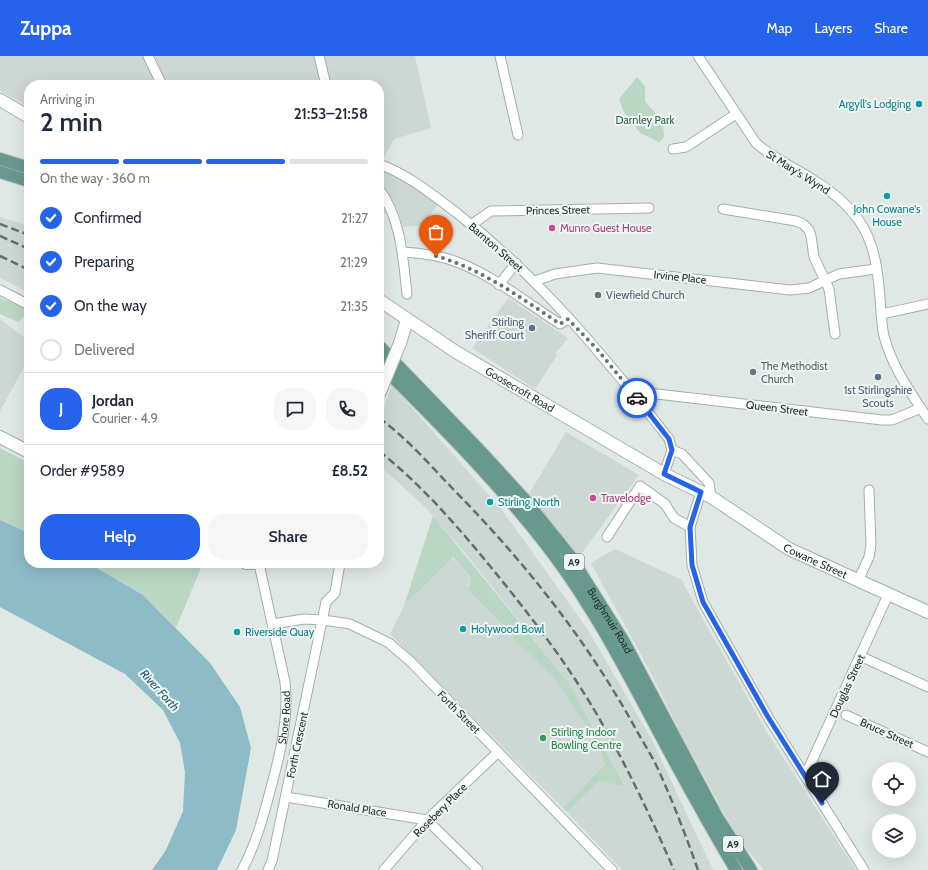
<!DOCTYPE html>
<html lang="en">
<head>
<meta charset="utf-8">
<style>
  :root { --surface:#fff; --page:#f6f6f7; --text:#1f2937; --muted:#747a83; --line:#e0e1e3; --accent:#2563eb }
  body { margin:0; font-family:Cabin,sans-serif; background:var(--page); color:var(--text); height:100vh; display:flex; flex-direction:column; font-size:15px; white-space:nowrap }
  * { box-sizing:border-box; margin:0 }
  p { font-size:13px; color:var(--muted) }
  .icon { flex:none; width:22px; height:22px; fill:none; stroke:currentColor; stroke-width:2; stroke-linecap:round; stroke-linejoin:round }
  .map { position:relative; flex:1; overflow:hidden }
  .side { position:absolute; left:24px; top:24px; width:360px; height:488px; display:flex; flex-direction:column; background:var(--surface); border-radius:16px; box-shadow:0 4px 16px #0002 }
  .side>* { flex:none }
  .controls { position:absolute; left:872px; top:706px; display:grid; gap:8px }
  .controls a { display:grid; place-items:center; width:44px; height:44px; border-radius:50%; background:var(--surface); box-shadow:0 4px 16px #0002; font-size:20px }
  .pin { position:absolute; display:grid; place-items:center; width:34px; height:34px; color:#fff; margin:-41px -17px; border-radius:50% 50% 50% 0; rotate:-45deg; box-shadow:0 0 4px #0007 }
  .pin .icon { rotate:45deg }
  .courier { position:absolute; display:grid; place-items:center; width:40px; height:40px; margin:-20px; border:3px solid #2563eb; border-radius:50%; background:#fff; color:#222; box-shadow:0 1px 5px #0007 }
  .headline em { font-style:normal; font-weight:600 }
  .headline div { display:flex; flex-direction:column-reverse }
  .headline { display:flex; align-items:center; justify-content:space-between; height:68px; padding:0 16px }
  h1 { font-size:26px; font-weight:600; line-height:30px }
  .bar { display:grid; grid-template-columns:repeat(4,1fr); gap:6px 4px; align-content:center; height:48px; padding:0 16px }
  .bar i { height:5px; border-radius:3px; background:var(--line) }
  .bar .selected { background:var(--accent) }
  .bar p { grid-column:span 4 }
  .line { display:flex; align-items:center; gap:10px; padding:0 16px; border-top:1px solid var(--line) }
  .line div { flex:1 }
  .round { display:grid; place-items:center; flex:none; width:42px; height:42px; border-radius:16px; background:var(--page) }
  ol { padding:0 16px; list-style:none }
  li { display:flex; align-items:center; gap:12px; height:44px }
  li p { margin-inline-start:auto }
  li .icon { padding:4px; border-radius:50%; background:var(--accent); color:#fff; stroke-width:4 }
  li:last-child { color:var(--muted) }
  li i { width:22px; height:22px; border:2px solid var(--line); border-radius:50% }
  .button { display:flex; gap:8px; margin-top:auto; padding:8px 16px }
  .button a { flex:1; height:46px; border-radius:16px; background:var(--accent); color:#fff; font-size:16px; font-weight:600; line-height:46px; text-align:center }
  .button a+a { background:var(--page); color:var(--text) }
  header { display:flex; align-items:center; gap:24px; box-sizing:border-box; height:56px; padding:0 20px; background:var(--accent); color:#fff }
  header strong { font-size:19px }
  nav { display:flex; gap:22px; margin-inline-start:auto; font-size:14px }
  .map>svg:first-child { display:block }
  .built { fill:#cdd8d4 }
  .green { fill:#bad7c3 }
  .water { fill:#8dbcc8 }
  .lines { fill:none; stroke-linecap:round; stroke-linejoin:round }
  .street-casing { stroke:#a3afac; stroke-width:11 }
  .secondary-casing { stroke:#a0b3ad; stroke-width:14 }
  .primary-casing { stroke:#bdc3c2; stroke-width:14 }
  .street { stroke:#fff; stroke-width:9 }
  .secondary { stroke:#fff; stroke-width:12 }
  .primary { stroke:#68998f; stroke-width:12 }
  .rail { stroke:#5c726d; stroke-width:2.5; stroke-dasharray:8 4; stroke-linecap:butt }
  .secondary-bridge-casing { stroke:#a0b3ad; stroke-width:14; stroke-linecap:butt }
  .secondary-bridge { stroke:#fff; stroke-width:12 }
  .done { stroke:#647471; stroke-width:4; stroke-dasharray:0 7.2 }
  .route { stroke:#2563eb; stroke-width:5 }
  .culture-dot { fill:#0f9aa8; stroke:#eff5f2; stroke-width:1.5 }
  .hotel-dot { fill:#d1479c; stroke:#eff5f2; stroke-width:1.5 }
  .worship-dot { fill:#6b7280; stroke:#eff5f2; stroke-width:1.5 }
  .service-dot { fill:#5c6f8a; stroke:#eff5f2; stroke-width:1.5 }
  .leisure-dot { fill:#2e9e5b; stroke:#eff5f2; stroke-width:1.5 }
  .labels { text-anchor:middle; dominant-baseline:central; stroke-width:4; stroke-linejoin:round; paint-order:stroke }
  .shield { fill:#eff5f2; stroke:#606f6c; stroke-width:1 }
  .shield-label { font-size:10px; font-weight:bold; fill:#223632 }
  .culture-label { font-size:11px; fill:#0d838f; stroke:#eff5f2; text-anchor:start }
  .park-label { font-size:11px; fill:#316849; stroke:#eff5f2 }
  .street-label { font-size:11px; fill:#223632; stroke:#eff5f2 }
  .hotel-label { font-size:11px; fill:#b23c85; stroke:#eff5f2; text-anchor:start }
  .worship-label { font-size:11px; fill:#5b616d; stroke:#eff5f2; text-anchor:start }
  .service-label { font-size:11px; fill:#4e5e75; stroke:#eff5f2; text-anchor:end }
  .leisure-label { font-size:11px; fill:#27864d; stroke:#eff5f2; text-anchor:start }
  .water-label { font-size:12px; font-style:italic; fill:#245c6b; stroke:#eff5f2 }
</style>
</head>
<body>
<header>
<strong>Zuppa</strong>
<nav><a>Map</a><a>Layers</a><a>Share</a></nav>
</header>
<div class="map">
<svg width="928" height="814" viewBox="0 0 928 814">
  <rect width="100%" height="100%" fill="#dfe8e5"/>
  <path class="built" d="M0,0H415L431,72L394,83L382,105L443,141L423,169L394,172L388,154L379,163V29H29V51L0,35Z
    M0,161L29,170V237L0,222Z
    M508,242L568,282L555,298L557,299L535,333L472,292Z
    M0,263L29,285V302L0,355Z
    M392,329L502,454L588,574L652,684L713,814H622L567,756L599,725L625,729L569,627L465,497L425,451L379,409V347L384,352Z
    M566,376L639,419L579,501L529,438Z
    M615,493L682,524L690,540L768,678L856,814H764L737,781L681,678L651,617L591,507Z
    M452,501L471,521L467,533L509,575L513,570L518,575L512,582L554,622L597,687L605,708L563,752L390,578L404,550Z"/>
  <path class="green" d="M637,21L645,30V46C655,56 665,66 664,81L659,86L640,77L624,56L619,43Z
    M0,242L29,254V261L25,260L18,266L0,258Z
    M0,392L29,407V477L0,464Z
    M433,460L569,627L625,730L599,725L567,756L563,752L605,708L597,687L554,622L512,582L518,575L513,571L509,575L467,533L469,530L471,521L453,501L404,550Z
    M88,507H203L176,572L143,539Z"/>
  <path class="water" d="M0,464L29,477V507H88L143,539L210,607L240,651L251,692L236,774L217,814H152L166,794L183,755L185,716L180,687L163,654L125,618L0,551Z"/>
  <g class="lines">
    <g class="street-casing">
      <g id="street">
        <path d="M148,0L162,29"/>
        <path d="M319,0L326,29"/>
        <path d="M500,0L518,79"/>
        <path d="M698,0L756,87C772,102 794,111 812,123C829,133 846,147 858,163C877,189 879,225 881,256C882,265 882,272 884,280C892,311 911,337 928,363"/>
        <path d="M673,93L686,91L736,58"/>
        <path d="M379,108C409,119 433,139 458,158C540,222 606,302 669,383L672,394L664,418"/>
        <path d="M379,133C401,162 403,202 407,238"/>
        <path d="M723,153L796,165L803,168L809,174L811,180L814,201L829,233L835,278"/>
        <path d="M471,169L491,155L649,152"/>
        <path d="M403,196C421,197 439,199 457,206C494,220 527,247 560,268L568,263"/>
        <path d="M535,225L555,218L597,212L790,234L809,232L839,218L876,213"/>
        <path d="M499,229L516,207"/>
        <path d="M0,234L29,249"/>
        <path d="M882,258L928,248"/>
        <path d="M631,335L882,364H892L921,352"/>
        <path d="M672,394L682,398L709,427L711,441"/>
        <path d="M701,436L690,471L692,509L703,546L768,661L864,814"/>
        <path d="M607,481L640,430L665,448L674,462L690,471"/>
        <path d="M858,525L869,501L871,489L869,434"/>
        <path d="M273,568L304,563L323,564L350,568L389,587L411,606L612,814"/>
        <path d="M860,600L928,631"/>
        <path d="M846,659L928,696"/>
        <path d="M805,720L888,539"/>
        <path d="M286,741L427,764L478,814"/>
        <path id="s1" d="M242,814C257,786 264,758 272,728C281,694 289,661 285,626L259,508"/>
        <path d="M268,814L272,805L326,546L335,537L340,507"/>
        <path d="M384,814L427,764L498,696"/>
      </g>
    </g>
    <g class="secondary-casing">
      <g id="secondary">
        <path d="M0,44L29,61"/>
        <path id="s2" d="M379,244L456,296L664,418L711,441L789,493L928,556"/>
        <path d="M400,287L407,264"/>
        <path d="M0,381L29,396"/>
        <path d="M246,507H262"/>
      </g>
    </g>
    <g class="primary-casing">
      <g id="primary">
        <path d="M0,103L29,112"/>
        <path d="M0,116L29,125"/>
        <path id="s3" d="M379,290L483,398L525,444L570,500L624,586L717,761L751,814"/>
        <path d="M379,307C439,367 504,432 554,499C596,555 628,618 661,680C685,725 710,770 736,814"/>
      </g>
    </g>
    <use href="#street" class="street"/>
    <use href="#secondary" class="secondary"/>
    <use href="#primary" class="primary"/>
    <path class="rail" d="M0,168L29,179
      M0,180L29,193
      M0,200L29,214
      M379,362C407,382 430,409 453,433C523,504 585,582 633,668C641,683 651,698 658,713C673,746 686,780 698,814
      M379,395C423,430 459,472 494,515C525,553 556,593 582,634C618,691 647,752 674,814"/>
    <g class="secondary-bridge-casing">
      <path id="secondary-bridge" d="M379,338L400,287"/>
    </g>
    <use href="#secondary-bridge" class="secondary-bridge"/>
  </g>
  <g class="lines">
    <path class="done" d="M436,200C482,213 521,242 560,268L568,263L597,293L637,342"/>
    <path class="route" d="M637,342L669,383L672,394L664,418L701,436L690,471L692,509L703,546L768,661L822,747"/>
  </g>
  <g class="culture-dot">
    <circle cx="919" cy="48" r="4"/>
    <circle cx="887" cy="140" r="4"/>
    <circle cx="490" cy="446" r="4"/>
    <circle cx="463" cy="573" r="4"/>
    <circle cx="237" cy="576" r="4"/>
  </g>
  <g class="hotel-dot">
    <circle cx="552" cy="172" r="4"/>
    <circle cx="593" cy="442" r="4"/>
  </g>
  <g class="worship-dot">
    <circle cx="598" cy="239" r="4"/>
    <circle cx="753" cy="316" r="4"/>
  </g>
  <g class="service-dot">
    <circle cx="532" cy="272" r="4"/>
    <circle cx="878" cy="321" r="4"/>
  </g>
  <circle class="leisure-dot" cx="543" cy="682" r="4"/>
  <g class="labels">
    <g class="shield">
      <rect x="564" y="498" width="20" height="16" rx="3"/>
      <rect x="723" y="780" width="20" height="16" rx="3"/>
    </g>
    <g class="shield-label">
      <text x="574" y="506">A9</text>
      <text x="733" y="788">A9</text>
    </g>
    <g class="culture-label">
      <text x="911" y="48" text-anchor="end">Argyll's Lodging</text>
      <text x="887" y="153" text-anchor="middle">John Cowane's<tspan x="887" dy="13">House</tspan></text>
      <text x="498" y="446">Stirling North</text>
      <text x="471" y="573">Holywood Bowl</text>
      <text x="245" y="576">Riverside Quay</text>
    </g>
    <g class="park-label">
      <text x="645" y="64">Darnley Park</text>
    </g>
    <g class="street-label">
      <text transform="translate(798 116) rotate(32)">St Mary's Wynd</text>
      <text transform="translate(558 154) rotate(-1)">Princes Street</text>
      <text transform="translate(496 191) rotate(41)">Barnton Street</text>
      <text transform="translate(680 221) rotate(6)">Irvine Place</text>
      <text stroke="none"><textPath href="#s2" startOffset="167">Goosecroft Road</textPath></text>
      <text transform="translate(777 352) rotate(7)">Queen Street</text>
      <text stroke="none"><textPath href="#s2" startOffset="509">Cowane Street</textPath></text>
      <text stroke="none"><textPath href="#s3" startOffset="360">Burghmuir Road</textPath></text>
      <text transform="translate(847 630) rotate(-65)">Douglas Street</text>
      <text transform="translate(459 656) rotate(45)">Forth Street</text>
      <text stroke="none"><textPath href="#s1" startOffset="159">Shore Road</textPath></text>
      <text transform="translate(887 677) rotate(24)">Bruce Street</text>
      <text transform="translate(297 689) rotate(-78)">Forth Crescent</text>
      <text transform="translate(357 752) rotate(9)">Ronald Place</text>
      <text transform="translate(440 754) rotate(-45)">Rosebery Place</text>
    </g>
    <g class="hotel-label">
      <text x="560" y="172">Munro Guest House</text>
      <text x="601" y="442">Travelodge</text>
    </g>
    <g class="worship-label">
      <text x="606" y="239">Viewfield Church</text>
      <text x="761" y="310">The Methodist<tspan x="761" dy="13">Church</tspan></text>
    </g>
    <g class="service-label">
      <text x="524" y="266">Stirling<tspan x="524" dy="13">Sheriff Court</tspan></text>
      <text x="878" y="334" text-anchor="middle">1st Stirlingshire<tspan x="878" dy="13">Scouts</tspan></text>
    </g>
    <g class="leisure-label">
      <text x="551" y="676">Stirling Indoor<tspan x="551" dy="13">Bowling Centre</tspan></text>
    </g>
    <g class="water-label">
      <text transform="translate(160 634) rotate(48)">River Forth</text>
    </g>
  </g>
</svg>
<div class="controls">
<a><svg class="icon" aria-label="locate" viewBox="0 0 24 24"><circle cx="12" cy="12" r="6"/><path d="M12 2v4M12 18v4M2 12h4M18 12h4"/></svg></a>
<a><svg class="icon" aria-label="layers" viewBox="0 0 24 24"><path d="M12 4l9 5-9 5-9-5zM3 14l9 5 9-5"/></svg></a>
</div>
<div class="pin" style="left:436px;top:200px;background:#ea580c"><svg class="icon" aria-label="bag" viewBox="0 0 24 24"><path d="M5 8h14l-1 12H6zM9 8a3 3 0 0 1 6 0"/></svg></div>
<div class="pin" style="left:822px;top:747px;background:#1f2937"><svg class="icon" aria-label="home" viewBox="0 0 24 24"><path d="M3 11l9-7 9 7M6 9v11h12V9"/></svg></div>
<div class="courier" style="left:637px;top:342px"><svg class="icon" aria-label="car" viewBox="0 0 24 24"><path d="M5 17H2v-5l4-1 3-4h7l3 4 3 1v5h-3M9 17h6M6 11h13"/><circle cx="7" cy="17" r="2"/><circle cx="17" cy="17" r="2"/></svg></div>
<section class="side">
<div class="headline"><div><h1>2 min</h1><p>Arriving in</p></div><em>21:53–21:58</em></div>
<div class="bar"><i class="selected"></i><i class="selected"></i><i class="selected"></i><i></i><p>On the way · 360 m</p></div>
<ol>
<li><svg class="icon" aria-label="check" viewBox="0 0 24 24"><path d="M5 12l5 5 9-10"/></svg>Confirmed<p>21:27</p></li>
<li><svg class="icon" aria-label="check" viewBox="0 0 24 24"><path d="M5 12l5 5 9-10"/></svg>Preparing<p>21:29</p></li>
<li><svg class="icon" aria-label="check" viewBox="0 0 24 24"><path d="M5 12l5 5 9-10"/></svg>On the way<p>21:35</p></li>
<li><i></i>Delivered</li>
</ol>
<div class="line" style="height:72px"><b class="round" style="background:var(--accent);color:#fff">J</b><div><b>Jordan</b><p>Courier · 4.9</p></div><a class="round"><svg class="icon" aria-label="chat" viewBox="0 0 24 24"><path d="M4 5h16v11H9l-5 4z"/></svg></a><a class="round"><svg class="icon" aria-label="phone" viewBox="0 0 24 24"><path d="M5 4h4l2 5-3 2q2 4 5 5l2-3 5 2v4C11 20 4 13 5 4z"/></svg></a></div>
<div class="line" style="height:52px"><div>Order #9589</div><b>£8.52</b></div>
<div class="button"><a>Help</a><a>Share</a></div>
</section>
</div>
</body>
</html>
